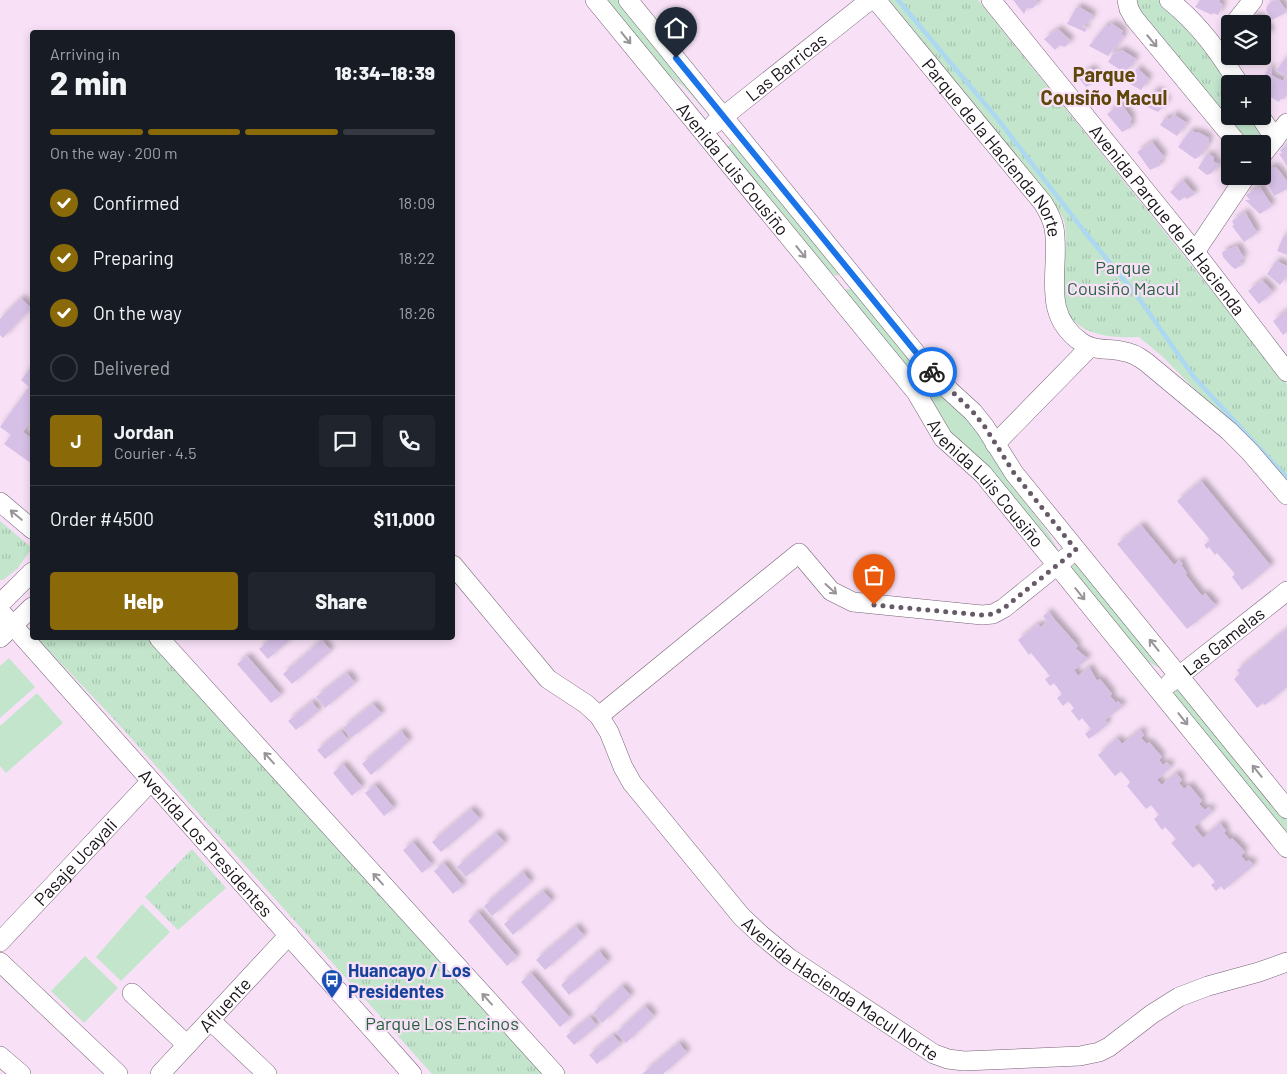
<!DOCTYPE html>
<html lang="en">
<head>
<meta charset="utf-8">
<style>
  :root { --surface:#171b24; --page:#20242c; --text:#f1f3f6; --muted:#9ea1a6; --line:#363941; --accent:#8a6908 }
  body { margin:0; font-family:Barlow,sans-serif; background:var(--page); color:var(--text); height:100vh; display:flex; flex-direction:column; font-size:19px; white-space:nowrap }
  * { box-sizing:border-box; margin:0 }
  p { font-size:16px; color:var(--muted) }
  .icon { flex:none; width:28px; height:28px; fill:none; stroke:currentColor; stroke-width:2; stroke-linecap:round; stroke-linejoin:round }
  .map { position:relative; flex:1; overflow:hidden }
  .details { position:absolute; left:30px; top:30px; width:425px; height:610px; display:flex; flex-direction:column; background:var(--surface); border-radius:5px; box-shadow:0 2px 8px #0003 }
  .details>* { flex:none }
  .buttons { position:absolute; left:1221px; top:15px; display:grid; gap:10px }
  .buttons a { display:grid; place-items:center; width:50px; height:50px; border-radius:5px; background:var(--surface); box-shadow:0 2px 8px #0003; font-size:25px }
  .pin { position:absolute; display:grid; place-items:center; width:42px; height:42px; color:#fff; margin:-51px -21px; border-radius:50% 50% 50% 0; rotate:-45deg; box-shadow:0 0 5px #0007 }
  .pin .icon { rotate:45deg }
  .courier { position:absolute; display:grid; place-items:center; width:50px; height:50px; margin:-25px; border:4px solid #1a73e8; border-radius:50%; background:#fff; color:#222; box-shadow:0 1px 6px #0007 }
  .headline em { font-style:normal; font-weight:800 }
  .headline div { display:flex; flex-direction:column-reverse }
  .headline { display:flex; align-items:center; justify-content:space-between; height:85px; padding:0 20px }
  h1 { font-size:32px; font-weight:800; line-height:38px }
  .bar { display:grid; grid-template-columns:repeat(4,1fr); gap:8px 5px; align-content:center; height:60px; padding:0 20px }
  .bar i { height:6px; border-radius:4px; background:var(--line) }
  .bar .on { background:var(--accent) }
  .bar p { grid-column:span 4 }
  .line { display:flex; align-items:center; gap:12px; padding:0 20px; border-top:1px solid var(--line) }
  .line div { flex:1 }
  .round { display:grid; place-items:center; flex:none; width:52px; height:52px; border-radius:5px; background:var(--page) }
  ol { padding:0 20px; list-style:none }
  li { display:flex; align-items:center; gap:15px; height:55px }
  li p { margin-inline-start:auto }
  li .icon { padding:5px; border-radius:50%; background:var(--accent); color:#fff; stroke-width:4 }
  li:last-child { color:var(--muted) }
  li i { width:28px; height:28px; border:2px solid var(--line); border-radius:50% }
  .primary-button { display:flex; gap:10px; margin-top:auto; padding:10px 20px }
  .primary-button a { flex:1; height:58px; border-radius:5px; background:var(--accent); color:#fff; font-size:20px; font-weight:800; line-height:58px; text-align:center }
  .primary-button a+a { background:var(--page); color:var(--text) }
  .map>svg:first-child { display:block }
  .grass { fill:#c2e5cc }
  .park { fill:url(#park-tufts) }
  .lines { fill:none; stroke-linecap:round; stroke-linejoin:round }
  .stream { stroke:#acd8f1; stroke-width:4.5 }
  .building { fill:#d6c0e6; filter:url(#shadow) }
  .minor-casing { stroke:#766275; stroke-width:20 }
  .minor { stroke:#fff; stroke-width:19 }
  .oneway { stroke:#989498 }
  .done { stroke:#675a67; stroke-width:5; stroke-dasharray:0 9 }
  .route { stroke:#1a73e8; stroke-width:6 }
  .labels { text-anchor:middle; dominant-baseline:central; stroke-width:4.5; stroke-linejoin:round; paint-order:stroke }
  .street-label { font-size:18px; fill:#191219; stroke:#f8e1f7 }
  .park-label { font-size:18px; fill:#26633f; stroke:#f8e1f7 }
  .transit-label { font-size:18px; font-weight:bold; fill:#164399; stroke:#f8e1f7; text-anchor:start }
  .quarter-label { font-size:20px; font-weight:bold; fill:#5e4709; stroke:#f8e1f7 }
</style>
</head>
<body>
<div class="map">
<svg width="1287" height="1074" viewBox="0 0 1287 1074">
  <defs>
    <pattern id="park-tufts" width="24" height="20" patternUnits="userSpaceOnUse" patternTransform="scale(1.25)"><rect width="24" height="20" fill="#c2e5cc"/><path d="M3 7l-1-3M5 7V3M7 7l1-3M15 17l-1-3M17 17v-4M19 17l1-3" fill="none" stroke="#a6c3af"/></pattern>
    <filter id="shadow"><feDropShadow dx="4" dy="-4" stdDeviation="2.5" flood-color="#0004"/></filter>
  </defs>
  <rect width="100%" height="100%" fill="#f8e1f7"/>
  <path class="grass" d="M606,0H620L711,113L709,115L684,87L662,70Z
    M738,140L839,269L838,275L836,276L817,260L726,147Z
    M846,289H854L974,425C985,445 996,464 1009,482C1026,505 1046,526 1059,552L1057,557L947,435L843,298Z
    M1075,564H1080L1163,670L1147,661L1071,567Z
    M9,658L35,687L0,718V666Z
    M1175,690L1181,691L1287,820V837L1173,695Z
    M37,693L63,723L6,773L0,766V726Z
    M142,904L170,932L121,981L96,957Z
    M85,956L118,988L84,1023L51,991Z"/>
  <path class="park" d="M885,0H978L1287,384V483L1163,357L1139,337C1104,339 1063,333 1063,290C1062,268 1068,246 1065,224C1064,217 1058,210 1054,204Z
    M1132,0H1160L1186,22L1230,84V116H1253C1257,126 1264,134 1257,144H1248L1243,141L1167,51Z
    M0,521L32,548L17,569L3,580H0Z
    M37,638H150L544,1074H432L112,717Z
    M192,849L226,888L178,930L145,897Z"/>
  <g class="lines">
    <path class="stream" d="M898,0L996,117L1084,231L1138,297L1194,377L1287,478"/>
  </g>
  <path class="building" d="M1013,0H1036L1038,3L1033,8H1027L1024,14Z
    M1200,0H1220L1219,2L1223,5L1218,15L1213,13L1212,15L1195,7Z
    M1279,0L1287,12L1272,20L1266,10L1267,6L1272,1Z
    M1079,7L1093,15L1088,24L1085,23L1083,26L1087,29L1085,32L1067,24L1076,8Z
    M1257,16L1261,18L1271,33L1262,37V24H1249L1247,21Z
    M1111,23L1123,31L1121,34L1124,36L1108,56L1089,46L1106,25L1110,27Z
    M1058,29L1071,41L1065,47L1060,45L1055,50L1044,39Z
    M1122,50L1136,59L1125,73L1108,62L1113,54Z
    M1287,57V77L1276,70Z
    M1269,67L1272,69L1271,75L1283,81L1285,77L1287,78V95L1284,99H1281L1279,102L1264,93L1262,84H1260Z
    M1091,68L1101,80L1086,87L1078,77Z
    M1137,68L1149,79L1141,90L1128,83Z
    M1155,90L1163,94L1161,97L1168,101L1158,112L1143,105Z
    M1121,103L1132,119L1130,122L1132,127L1122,132L1107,114Z
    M1175,113L1176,116L1187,123L1177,136L1160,125L1165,118L1170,119Z
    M1190,131L1197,133L1198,132L1209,138L1208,142L1209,143L1200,156L1195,159L1178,147Z
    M1152,142L1164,157L1159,161L1161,165L1150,170L1137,152Z
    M1287,144V166L1279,154L1282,153L1280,150Z
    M1207,154L1214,157L1213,161L1219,164L1212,173L1207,175L1198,168Z
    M1271,167H1276L1287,181V189L1274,196L1264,177L1267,176L1265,172Z
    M1183,180L1195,194L1187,199L1185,197L1179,201L1170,192Z
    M1260,187L1272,206L1260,214L1245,200H1250L1246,195Z
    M1245,212L1257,233L1244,242L1232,226L1234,225L1232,221Z
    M1284,235L1287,236V255L1277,251Z
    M1237,246L1244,258L1239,261L1242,265L1235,269L1231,266L1223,257L1222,252Z
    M1276,261L1287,266V276L1280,285L1267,274Z
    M1262,280L1273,292L1259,304L1248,291Z
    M21,298L31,308L3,338L0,335V319Z
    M1287,310V332L1283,335L1273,321Z
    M32,366V418L23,432L32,439V464L4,444L11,435L0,427L29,387L21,380Z
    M1201,481L1271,566L1242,590L1232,577L1235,574L1217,553L1215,555L1209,547L1207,549L1204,545L1210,540L1177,501Z
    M1141,525L1174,565L1179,560L1183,564L1181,565L1187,573L1185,574L1202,596L1205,593L1216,606L1187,629L1117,544Z
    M1048,612L1078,646L1075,648L1088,659L1074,670L1078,676L1089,667L1097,681L1100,679L1112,694L1110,696L1116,703L1118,701L1123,706L1105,720L1108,724L1089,739L1085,734L1091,729L1082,718L1079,721L1071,711L1074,708L1068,701L1063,706L1057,698L1062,694L1054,683L1050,686L1045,679L1050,676L1031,653L1029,655L1018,640L1038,624L1041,627L1047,621L1043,616Z
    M1287,629V687L1265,705L1263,703L1257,708L1234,679L1240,674L1237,670Z
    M272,638H292L268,659L259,649Z
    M322,640L331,651L292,684L283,674Z
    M247,656L281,695L271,703L237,664Z
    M347,673L355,683L325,708L316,697Z
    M312,702L319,711L296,730L288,721Z
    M373,704L382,714L351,738L343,728Z
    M1140,730L1144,735L1141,738L1147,744L1149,742L1162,757L1159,760L1163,765L1167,762L1171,767L1157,780L1162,785L1176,773L1182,780L1179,783L1184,789L1189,785L1202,801L1199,804L1205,810L1209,807L1212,812L1194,827L1203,838L1220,823L1226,831L1224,833L1230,840L1232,838L1245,852L1241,856L1246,862L1249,860L1254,865L1224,890L1221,886L1216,891L1211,885L1215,882L1199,863L1193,868L1171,843L1176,839L1165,827L1162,830L1154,819L1159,815L1151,805L1146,809L1127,786L1130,782L1121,771L1115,776L1098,755L1117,738L1122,744Z
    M341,731L348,740L325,759L317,750Z
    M401,731L409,741L371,775L362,764Z
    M343,764L362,787L352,796L333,773Z
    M375,785L394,808L384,816L365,793Z
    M471,809L480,819L441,852L432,842Z
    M496,833L505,843L466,877L457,867Z
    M413,842L432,865L422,873L403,850Z
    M444,863L463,886L453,894L434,871Z
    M523,872L531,882L492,916L484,906Z
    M543,891L552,901L513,935L504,924Z
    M478,912L517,957L507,966L468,921Z
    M576,926L584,936L545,970L536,960Z
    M599,951L608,962L569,995L561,985Z
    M531,973L570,1018L560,1027L521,982Z
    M622,986L631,996L602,1023L593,1013Z
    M645,1006L654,1016L626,1043L616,1033Z
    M590,1017L597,1026L574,1045L566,1036Z
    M613,1035L621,1044L597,1064L589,1055Z
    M679,1043L687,1053L663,1074H642Z"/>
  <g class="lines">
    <g class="minor-casing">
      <g id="minor">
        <path id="s1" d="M595,0L916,392L943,438L983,474L1287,848"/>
        <path d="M628,0L919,357L950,391L973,412L985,427L1014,473L1287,809"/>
        <path id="s2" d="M876,0L1043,203C1048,211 1052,218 1054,228C1061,268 1039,313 1081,342C1093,351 1107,348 1121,351C1130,352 1138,356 1146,362L1229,431L1250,452L1287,495"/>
        <path id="s3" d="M991,0L1195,252L1287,372"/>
        <path d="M1127,0L1129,9L1134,18L1238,144"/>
        <path d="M1169,0C1200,25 1218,51 1239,84"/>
        <path d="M1234,24L1253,0"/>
        <path d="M1260,116L1275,139"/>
        <path id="s4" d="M714,124L870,0"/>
        <path d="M1262,155L1287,123"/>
        <path d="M1195,252L1246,176"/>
        <path d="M995,444L1090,347"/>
        <path d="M0,502L32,529"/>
        <path id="s5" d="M453,565L548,679L586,704L599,716L609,732L623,767L632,783L741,916L760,934L789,958L934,1054L948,1059L964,1061L1080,1056L1099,1052L1109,1047L1152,1014L1179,997L1208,986L1259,972L1287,962"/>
        <path d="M0,604L32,572"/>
        <path id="s6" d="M0,611L412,1074"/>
        <path d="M0,638L32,607"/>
        <path d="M159,638L555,1074"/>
        <path id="s7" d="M1170,683L1287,591"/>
        <path d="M599,716L799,553L831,591L853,602L982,615L993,614L1004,608L1067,557"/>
        <path id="s8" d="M0,942L151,781"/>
        <path d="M0,962L118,1074"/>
        <path d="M132,993L187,1045"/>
        <path d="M210,1020L267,1074"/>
        <path d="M0,1056L21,1074"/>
        <path id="s9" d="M160,1074L289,935"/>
      </g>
    </g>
    <use href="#minor" class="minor"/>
  </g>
  <defs><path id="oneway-shaft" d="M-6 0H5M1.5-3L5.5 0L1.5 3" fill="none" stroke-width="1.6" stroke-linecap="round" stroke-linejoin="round" transform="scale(1.25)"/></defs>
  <g class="oneway">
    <use href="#oneway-shaft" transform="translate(626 38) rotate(51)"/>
    <use href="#oneway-shaft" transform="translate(1152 41) rotate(50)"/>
    <use href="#oneway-shaft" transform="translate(801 252) rotate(51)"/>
    <use href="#oneway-shaft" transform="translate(16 515) rotate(-140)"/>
    <use href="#oneway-shaft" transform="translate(831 589) rotate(42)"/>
    <use href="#oneway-shaft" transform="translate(1080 594) rotate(51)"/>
    <use href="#oneway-shaft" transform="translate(1154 645) rotate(-129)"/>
    <use href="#oneway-shaft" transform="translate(1183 719) rotate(51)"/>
    <use href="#oneway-shaft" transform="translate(269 758) rotate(-132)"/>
    <use href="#oneway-shaft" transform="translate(1257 771) rotate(-129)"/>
    <use href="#oneway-shaft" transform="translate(378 879) rotate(-132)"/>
    <use href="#oneway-shaft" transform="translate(487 999) rotate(-132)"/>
  </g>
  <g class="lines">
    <path class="done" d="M874,605L982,615L993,614L1004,608L1076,550L1014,473L985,427L973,412L932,372"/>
    <path class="route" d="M676,58L932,372"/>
  </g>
  <defs>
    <g id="bus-pin" transform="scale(1.125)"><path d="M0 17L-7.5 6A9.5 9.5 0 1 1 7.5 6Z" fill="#1a4fb4" stroke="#f8e1f7"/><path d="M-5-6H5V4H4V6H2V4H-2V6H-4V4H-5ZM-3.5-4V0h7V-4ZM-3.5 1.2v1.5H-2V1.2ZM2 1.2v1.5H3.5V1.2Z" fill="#fff"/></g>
  </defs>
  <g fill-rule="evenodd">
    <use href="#bus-pin" x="332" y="980"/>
  </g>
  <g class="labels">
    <g class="street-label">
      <text stroke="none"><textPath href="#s4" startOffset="92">Las Barricas</textPath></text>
      <text stroke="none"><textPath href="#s2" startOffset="189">Parque de la Hacienda Norte</textPath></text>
      <text stroke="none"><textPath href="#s1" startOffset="218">Avenida Luis Cousiño</textPath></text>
      <text stroke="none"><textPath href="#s3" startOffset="282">Avenida Parque de la Hacienda</textPath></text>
      <text stroke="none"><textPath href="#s1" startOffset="622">Avenida Luis Cousiño</textPath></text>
      <text stroke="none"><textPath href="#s7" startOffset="68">Las Gamelas</textPath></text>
      <text stroke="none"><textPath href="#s6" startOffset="310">Avenida Los Presidentes</textPath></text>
      <text stroke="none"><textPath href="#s8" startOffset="110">Pasaje Ucayali</textPath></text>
      <text stroke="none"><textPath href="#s5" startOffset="582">Avenida Hacienda Macul Norte</textPath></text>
      <text stroke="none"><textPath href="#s9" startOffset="95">Afluente</textPath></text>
    </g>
    <g class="park-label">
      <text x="1123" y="267">Parque<tspan x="1123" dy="21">Cousiño Macul</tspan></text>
      <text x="442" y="1023">Parque Los Encinos</text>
    </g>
    <g class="transit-label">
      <text x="348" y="970">Huancayo / Los<tspan x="348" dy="21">Presidentes</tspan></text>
    </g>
    <g class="quarter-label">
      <text x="1104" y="74">Parque<tspan x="1104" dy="23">Cousiño Macul</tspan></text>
    </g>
  </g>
</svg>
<div class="buttons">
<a><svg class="icon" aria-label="layers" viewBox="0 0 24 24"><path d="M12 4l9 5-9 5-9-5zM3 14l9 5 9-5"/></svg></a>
<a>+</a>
<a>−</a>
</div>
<div class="pin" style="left:874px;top:605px;background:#ea580c"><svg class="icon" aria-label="bag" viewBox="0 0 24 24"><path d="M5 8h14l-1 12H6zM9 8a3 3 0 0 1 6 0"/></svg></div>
<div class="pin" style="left:676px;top:58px;background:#1f2937"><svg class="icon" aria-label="home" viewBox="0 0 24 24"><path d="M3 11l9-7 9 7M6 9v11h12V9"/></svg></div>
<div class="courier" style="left:932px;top:372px"><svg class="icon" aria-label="bike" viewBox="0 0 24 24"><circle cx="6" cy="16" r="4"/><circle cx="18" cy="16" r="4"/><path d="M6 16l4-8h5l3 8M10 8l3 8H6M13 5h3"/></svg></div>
<section class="details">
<div class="headline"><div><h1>2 min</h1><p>Arriving in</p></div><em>18:34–18:39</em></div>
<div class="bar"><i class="on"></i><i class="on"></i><i class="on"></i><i></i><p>On the way · 200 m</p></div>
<ol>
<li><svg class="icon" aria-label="check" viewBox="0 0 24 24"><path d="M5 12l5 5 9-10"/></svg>Confirmed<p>18:09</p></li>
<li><svg class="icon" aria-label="check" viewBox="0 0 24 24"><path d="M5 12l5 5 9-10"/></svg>Preparing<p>18:22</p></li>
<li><svg class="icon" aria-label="check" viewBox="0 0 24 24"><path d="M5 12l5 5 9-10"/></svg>On the way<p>18:26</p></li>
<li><i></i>Delivered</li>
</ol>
<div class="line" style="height:90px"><b class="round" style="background:var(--accent);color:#fff">J</b><div><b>Jordan</b><p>Courier · 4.5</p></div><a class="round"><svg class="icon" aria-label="chat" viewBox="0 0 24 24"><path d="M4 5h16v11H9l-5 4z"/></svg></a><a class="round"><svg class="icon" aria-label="phone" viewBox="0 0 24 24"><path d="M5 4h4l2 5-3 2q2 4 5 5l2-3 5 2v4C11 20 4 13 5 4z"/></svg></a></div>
<div class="line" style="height:65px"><div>Order #4500</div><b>$11,000</b></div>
<div class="primary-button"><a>Help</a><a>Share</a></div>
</section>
</div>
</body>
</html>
